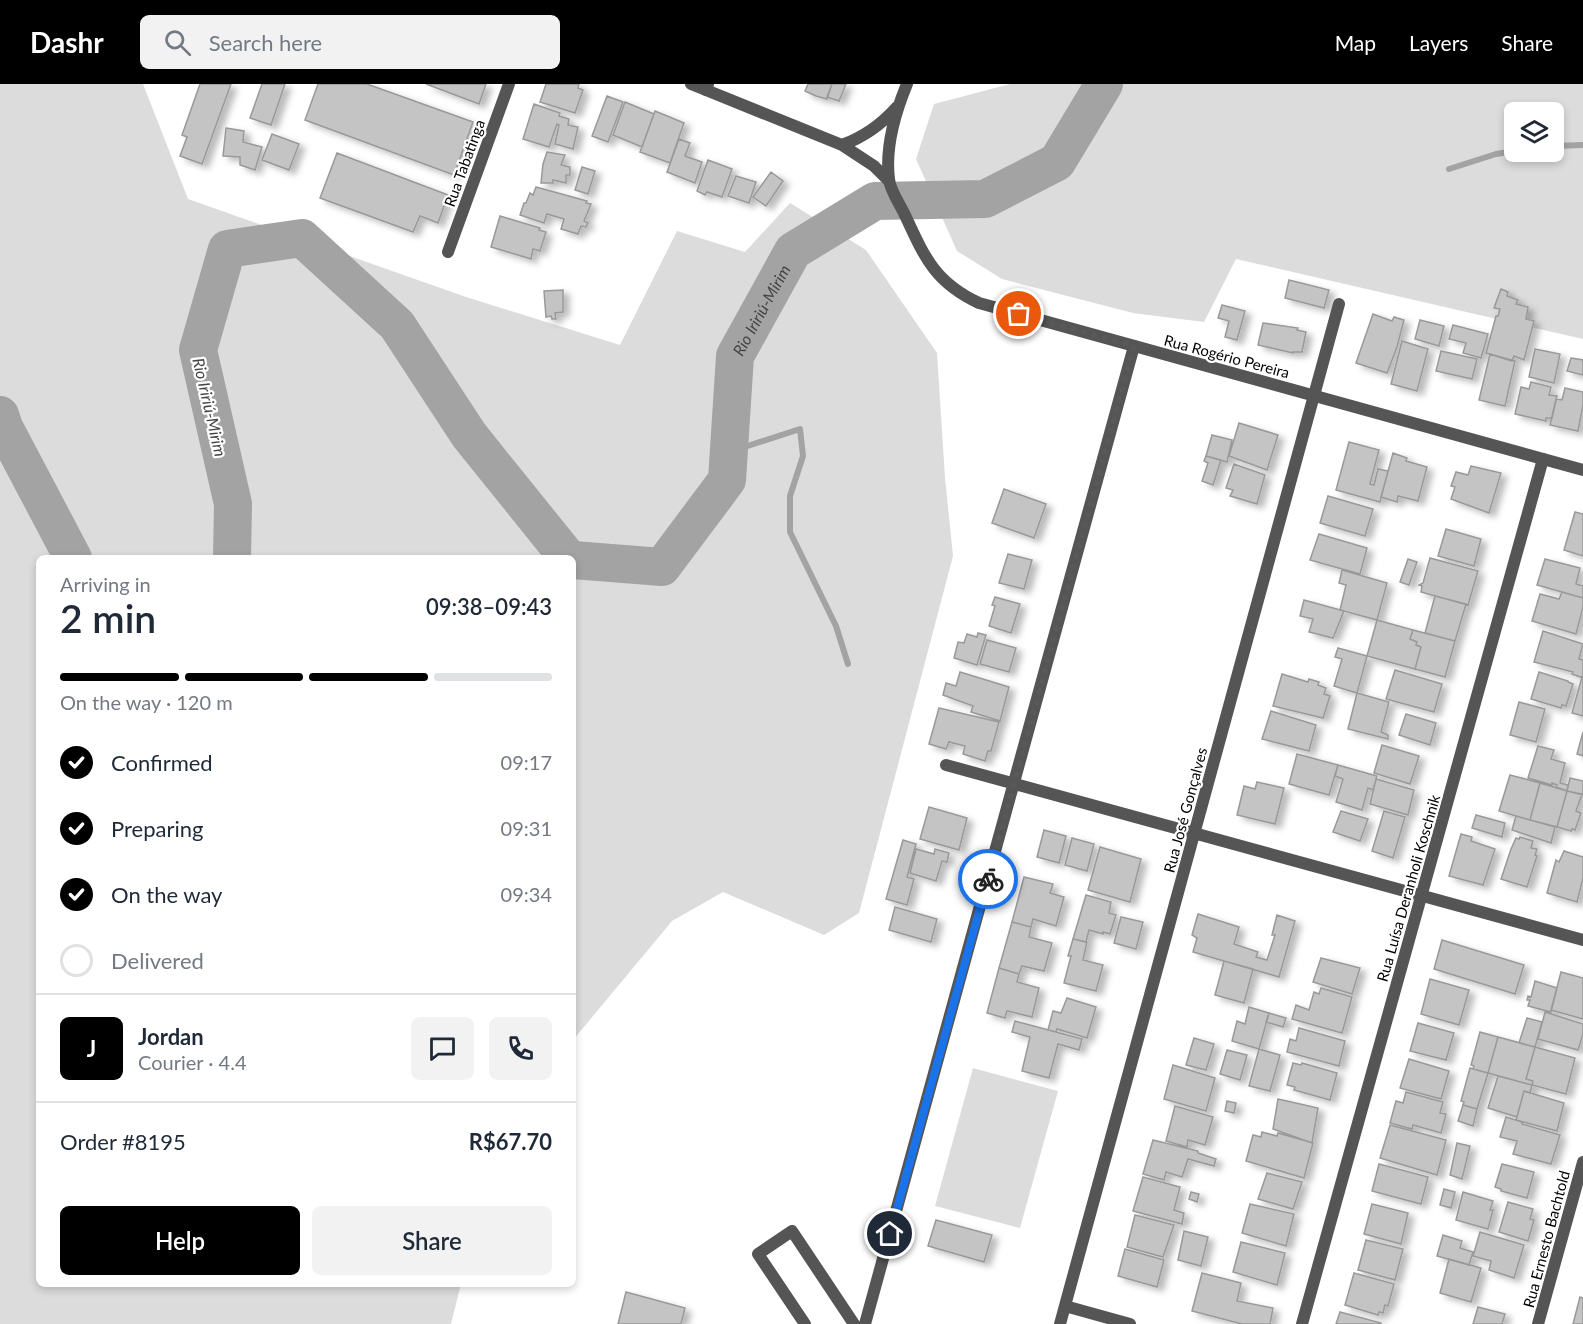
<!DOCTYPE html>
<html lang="en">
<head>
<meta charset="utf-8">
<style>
  :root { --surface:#fff; --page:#f2f2f3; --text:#1f2937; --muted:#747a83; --line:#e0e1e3; --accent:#000 }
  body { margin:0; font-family:Lato,sans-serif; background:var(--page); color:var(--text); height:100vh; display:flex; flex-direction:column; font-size:22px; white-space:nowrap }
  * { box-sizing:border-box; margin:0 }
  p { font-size:20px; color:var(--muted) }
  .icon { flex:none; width:33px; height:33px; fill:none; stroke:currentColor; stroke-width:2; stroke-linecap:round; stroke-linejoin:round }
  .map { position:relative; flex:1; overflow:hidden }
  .details { position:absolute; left:36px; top:471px; width:540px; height:732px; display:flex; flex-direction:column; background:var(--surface); border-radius:9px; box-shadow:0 3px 9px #0003 }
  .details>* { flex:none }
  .buttons { position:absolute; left:1504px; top:18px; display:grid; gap:12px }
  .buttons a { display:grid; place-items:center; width:60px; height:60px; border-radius:9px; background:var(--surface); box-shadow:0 3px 9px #0003; font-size:30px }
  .pin { position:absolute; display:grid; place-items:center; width:51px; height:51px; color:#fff; margin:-26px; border:3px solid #fff; border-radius:50%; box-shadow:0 2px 6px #0007 }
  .courier { position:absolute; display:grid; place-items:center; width:60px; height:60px; margin:-30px; border:4px solid #1a73e8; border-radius:50%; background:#fff; color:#222; box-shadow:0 2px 8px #0007 }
  .summary em { font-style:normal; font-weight:600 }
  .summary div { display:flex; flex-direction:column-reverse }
  .summary { display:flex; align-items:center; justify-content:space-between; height:102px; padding:0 24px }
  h1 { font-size:39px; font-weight:600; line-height:45px }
  .bar { display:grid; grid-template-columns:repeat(4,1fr); gap:9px 6px; align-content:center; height:72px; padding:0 24px }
  .bar i { height:8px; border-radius:4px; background:var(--line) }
  .bar .active { background:var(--accent) }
  .bar p { grid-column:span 4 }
  .line { display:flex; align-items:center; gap:15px; padding:0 24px; border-top:2px solid var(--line) }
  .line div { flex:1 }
  .round { display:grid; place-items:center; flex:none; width:63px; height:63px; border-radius:9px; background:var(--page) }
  ol { padding:0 24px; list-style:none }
  li { display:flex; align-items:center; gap:18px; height:66px }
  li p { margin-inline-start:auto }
  li .icon { padding:6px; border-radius:50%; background:var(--accent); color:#fff; stroke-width:4 }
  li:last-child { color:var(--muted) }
  li i { width:33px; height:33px; border:3px solid var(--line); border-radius:50% }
  .action { display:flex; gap:12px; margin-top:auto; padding:12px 24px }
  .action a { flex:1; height:69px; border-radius:9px; background:var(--accent); color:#fff; font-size:24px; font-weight:600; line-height:69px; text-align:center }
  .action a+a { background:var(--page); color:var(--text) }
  header { display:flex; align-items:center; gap:36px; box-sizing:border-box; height:84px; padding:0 30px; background:var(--accent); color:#fff }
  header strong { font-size:28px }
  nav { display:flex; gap:33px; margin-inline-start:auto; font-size:21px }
  .search { width:420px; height:54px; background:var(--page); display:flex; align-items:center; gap:15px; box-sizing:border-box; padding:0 21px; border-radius:9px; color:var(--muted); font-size:22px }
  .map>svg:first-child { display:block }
  .green { fill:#dcdcdc; fill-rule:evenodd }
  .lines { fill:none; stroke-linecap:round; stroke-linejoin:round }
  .stream { stroke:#a3a3a3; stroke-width:6 }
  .river { stroke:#a3a3a3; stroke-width:38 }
  .building { fill:#c4c4c4; stroke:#999; stroke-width:1.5; filter:url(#shadow) }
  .minor { stroke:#555; stroke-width:12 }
  .tertiary { stroke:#555; stroke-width:12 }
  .done { stroke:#595959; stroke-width:6; stroke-dasharray:0 10.8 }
  .route { stroke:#1a73e8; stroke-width:8 }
  .labels { text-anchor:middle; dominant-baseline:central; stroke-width:4.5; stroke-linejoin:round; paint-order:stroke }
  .street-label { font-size:15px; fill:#000; stroke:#fff }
  .water-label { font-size:16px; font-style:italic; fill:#444; stroke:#fff }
</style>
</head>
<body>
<header>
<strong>Dashr</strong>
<div class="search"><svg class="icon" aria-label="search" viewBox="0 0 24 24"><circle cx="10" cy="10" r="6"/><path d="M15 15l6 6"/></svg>Search here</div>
<nav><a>Map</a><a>Layers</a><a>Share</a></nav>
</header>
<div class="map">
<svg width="1583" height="1240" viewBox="0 0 1583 1240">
  <defs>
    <filter id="shadow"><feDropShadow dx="6" dy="4" stdDeviation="3" flood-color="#0004"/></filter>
  </defs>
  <rect width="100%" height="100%" fill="#fff"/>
  <path class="green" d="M0,0H143L188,115L466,213L620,261L677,147L745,168L790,119L866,166L937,269L945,394L953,472L859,829L824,851L723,808L672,837L573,956V474H39V1200H461L451,1240H0Z
    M1010,0H1583V255L1236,175L1204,238L1133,229L1002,195L957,167L916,75L934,20ZM1515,28H1554V68H1515Z
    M973,984L1058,1007L1020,1144L935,1122Z"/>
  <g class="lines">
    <path class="stream" d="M1554,62L1583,61
      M1449,85L1496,70L1515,67
      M729,368L800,345L803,372L790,412V448L836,542L848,580"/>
    <g class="river">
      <path d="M0,331L4,343L73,474"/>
      <path d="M232,474L233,420L198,266L227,165L302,154L397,241L469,351L568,474"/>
      <path id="s1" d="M573,476L662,483L727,396L735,272L793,167L875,117L985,115L1057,78L1104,0"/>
    </g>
  </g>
  <path class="building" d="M200,0H231L202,80L180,72L187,53L182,51Z
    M262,0H285L271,41L250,34Z
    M318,0H367L473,38L454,91L305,36Z
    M426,0H486L479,20Z
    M546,0H579L578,4L583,6L575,29L540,18Z
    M808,0H832L827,15L816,12L805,7Z
    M832,0H846L839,17L827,13Z
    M607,12L623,18L608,58L592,52Z
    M625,18L654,30L642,63L613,51Z
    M534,20L560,29L559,32L569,35L568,41L578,43L573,65L555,60L559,41L557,40L549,63L523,55Z
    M655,27L684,39L670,79L640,68Z
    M226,44L244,47L243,58L262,63L255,86L240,81V73L223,72Z
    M272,50L299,60L289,86L262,76Z
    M679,55L690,59L685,72L702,78L695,99L667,88Z
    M547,68L565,71L561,81L570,83V91H566V99L553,96V99H541L543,80Z
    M337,69L448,111L438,139L420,132L413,148L320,114Z
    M708,76L732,85L722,113L707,108L705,111L697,107Z
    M582,83L595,87L588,110L575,106Z
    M771,88L783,97L766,122L753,113Z
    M736,92L756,98L749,119L728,112Z
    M536,103L587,117L586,119L591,120L584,137L588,139L586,143L581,142L578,150L561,145L564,135L547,130L544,139L520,131L524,119H526L530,109L533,111Z
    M500,132L540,144L539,146L546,148L540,167L533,165L531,175L491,163Z
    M1289,196L1329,206L1324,224L1285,214Z
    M1501,205L1508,208L1507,212L1518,216L1516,220L1528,223L1526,235L1534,237L1524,276L1514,272L1512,277L1486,269L1496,232H1498L1500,225L1494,224Z
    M563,206V228L555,229L556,235H552L551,232L546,233L544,207Z
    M1222,221L1245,227L1237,256L1225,253L1229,237L1218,234Z
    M1373,230L1392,237L1394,233L1404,236L1397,263L1387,289L1356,279Z
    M1420,236L1444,242L1439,262L1415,255Z
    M1263,239L1298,244L1297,246L1306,248L1302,268H1293V269L1258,261Z
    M1453,241L1488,250L1481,274L1463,269L1466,259L1449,255Z
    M1402,257L1428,265L1417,307L1391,300Z
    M1535,265L1560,270L1554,299L1529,293Z
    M1441,267L1477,275L1472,295L1436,287Z
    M1490,270L1515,277L1505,322L1479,316Z
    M1571,274L1583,276V291L1567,287Z
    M1531,298L1551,303L1549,311L1557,312L1552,334H1546V337L1515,330L1521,303L1529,305Z
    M1565,304L1583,308V321L1578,347L1550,341L1556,315L1562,316Z
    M1239,339L1278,351L1267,386L1229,372Z
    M1212,351L1232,356L1227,378L1206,372Z
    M1349,358L1379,366L1370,400L1374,401L1378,385L1388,387L1380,418L1336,406Z
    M1393,369L1407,374L1406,377L1427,383L1418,417L1398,412L1397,418L1381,413Z
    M1206,372L1221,376L1213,401L1202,397L1208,379L1204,377Z
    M1234,380L1265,391L1257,420L1230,412L1233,406L1226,404Z
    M1471,382L1501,389L1489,429L1451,415L1455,403L1451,402L1456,388L1468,391Z
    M1004,405L1046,420L1034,454L992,439Z
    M1328,412L1373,425L1365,452L1320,439Z
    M1575,428L1583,430V472L1564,466Z
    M1446,445L1481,455L1474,482L1438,472Z
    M1319,450L1367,464L1360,490L1310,476Z
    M1008,470L1032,476L1024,505L999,499Z
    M1430,474L1478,487L1468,521L1421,508L1422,502L1419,501L1423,499Z
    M1408,475L1417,478L1409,501L1400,498Z
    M1545,475L1580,484L1576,500L1583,502V514L1537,501Z
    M1342,486L1387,499L1377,536L1340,526L1346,501L1339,499Z
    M1562,508L1583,514V523L1576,550L1532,537L1540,510L1559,515Z
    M1435,512L1466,520L1455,557L1425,549Z
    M995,513L1020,520L1011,549L989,542L995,522L992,521Z
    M1304,516L1344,527L1333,554L1309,548L1313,535L1300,532Z
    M1377,536L1413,546L1410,555L1417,558L1416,561L1421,563L1415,585L1367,572Z
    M1413,546L1455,557L1445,593L1415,585L1421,563L1416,561L1417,558L1410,555Z
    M1543,547L1583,560L1579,575L1583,576V594L1572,590L1573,588L1534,578Z
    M978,549L986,551L977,581L954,574L958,558L964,559L967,550L977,553Z
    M987,556L1016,564L1009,588L980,580Z
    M1338,564L1367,572L1357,609L1334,602L1342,575L1335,573Z
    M1395,586L1442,600L1434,628L1386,615Z
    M960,588L1009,603L1000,637L971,628L973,622L943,611L946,599L956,602Z
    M1539,588L1568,597V598L1573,600L1566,622L1562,621L1561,624L1531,615Z
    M1282,590L1308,598L1309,595L1319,598L1318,601L1326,604L1324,610L1330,612L1323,634L1273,622Z
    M1582,593L1583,594V632L1572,629Z
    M1357,609L1389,618L1381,648L1388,651V655L1348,645Z
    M1519,618L1545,625L1536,658L1510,651Z
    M939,624L999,638L991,667H988L985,677L963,670L965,662L949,658L946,665L929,660Z
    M1271,627L1316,641L1309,667L1262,655Z
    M1406,630L1436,639L1430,661L1399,651Z
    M1583,648V672L1577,670Z
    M1382,661L1419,672L1410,700L1374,689Z
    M1538,662L1554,666L1551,675L1565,679L1560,699L1568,701L1567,707L1556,703L1557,701L1552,699V701L1528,694Z
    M1297,670L1338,681L1329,711L1289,700Z
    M1338,681L1377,692L1373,706L1368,704L1362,726L1336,718L1343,695L1335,692Z
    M1510,691L1540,699L1530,736L1499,727Z
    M1570,694L1583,697V711L1567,707Z
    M1376,695L1414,706L1408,731L1370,720Z
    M1257,698L1284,704L1275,740L1237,731L1244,702L1255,705Z
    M1540,699L1567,707L1557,743L1530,736Z
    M1567,707L1582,710L1576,727L1581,729L1575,746L1572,745L1571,747L1557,743Z
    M929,723L967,734L959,766L920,755Z
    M1341,727L1368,735L1360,757L1333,748Z
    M1384,727L1405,733L1393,774L1372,767Z
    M1476,731L1505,739L1502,753L1472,744Z
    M1516,732L1555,743L1551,759L1512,746Z
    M1044,746L1066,752L1059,779L1037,773Z
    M1461,750L1472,753L1471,757L1495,765L1483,801L1449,792Z
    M1520,753L1533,757L1531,764L1537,765L1535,771L1537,772L1527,803L1501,795L1511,765L1516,754L1519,755Z
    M1072,754L1094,760L1087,787L1065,781Z
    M903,756L916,760L907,793L914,795L907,821L886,815Z
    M1100,763L1141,775L1130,818L1088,806Z
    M916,765L934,770L935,765L949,769L947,778L942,777L936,797L910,789Z
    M1564,767L1583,773V794L1577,818L1547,809L1556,776L1559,778Z
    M1024,793L1053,800L1050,809L1064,813L1056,842L1033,835L1031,843L1012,838Z
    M1086,811L1111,818L1109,829L1116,831L1110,850L1103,848V850L1089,846L1086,858L1073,855Z
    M895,823L937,835L931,858L889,846Z
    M1198,830L1239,843L1234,860L1258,868L1256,873L1267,876L1275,851H1272L1277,831L1295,837L1279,893L1193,868L1197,854L1192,851Z
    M1121,833L1143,838L1136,865L1114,859Z
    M1012,838L1031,843L1029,853L1052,859L1044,887L1022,882L1019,890L999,884Z
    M1073,855L1087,858L1083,876L1103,881L1096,907L1064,899L1071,872H1068Z
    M1442,856L1524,881L1515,910L1434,885Z
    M1321,874L1360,884L1352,910L1313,898Z
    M1224,877L1253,885L1244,919L1215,911Z
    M999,884L1019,890L1017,898L1039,904L1032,933L1007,927L1005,934L987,929Z
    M1561,888L1583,894V935L1551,926Z
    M1430,895L1469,906L1459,941L1421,930Z
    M1535,897L1557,904L1551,928L1528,922L1530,916H1527L1528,912L1531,913Z
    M1321,904L1352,913L1342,949L1292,935L1296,921L1309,926L1314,908L1319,910Z
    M1067,914L1096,923L1087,954L1057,945L1056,948L1048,946L1053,927L1061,929Z
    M1249,923L1269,929L1259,965L1232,957L1237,937L1245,940Z
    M1545,928L1583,940V950L1578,966L1538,955Z
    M1269,929L1286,934L1283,943L1266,938Z
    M1527,934L1542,938L1535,963L1519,959Z
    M1015,937L1082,955L1079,966L1058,960L1049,994L1022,987L1030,953L1012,948Z
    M1418,939L1454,949L1446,976L1410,967Z
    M1299,944L1345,957L1339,982L1287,968L1290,955L1296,957Z
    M1480,948L1498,953L1488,989L1473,985L1474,982L1471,981Z
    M1498,953L1535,963L1526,995L1533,997L1532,1001L1488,989Z
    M1194,954L1214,960L1206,986L1186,981Z
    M1535,963L1575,974L1566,1010L1532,1001L1533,997L1526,995Z
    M1259,965L1280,971L1270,1007L1249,1002Z
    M1227,966L1247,971L1240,996L1220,990Z
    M1409,975L1449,987L1441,1015L1400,1004Z
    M1293,979L1301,981L1302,979L1337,989L1330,1016L1294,1006L1295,1003L1287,1001Z
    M1173,981L1215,994L1206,1027L1164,1015Z
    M1470,984L1488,989L1477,1025L1463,1021L1464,1018L1461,1017Z
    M1498,992L1532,1001L1530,1009L1524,1007L1517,1033L1488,1024Z
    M1524,1007L1564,1019L1557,1047L1516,1036Z
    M1406,1008L1443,1018L1440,1029L1446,1030L1441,1049L1413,1041L1412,1045L1390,1039L1396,1017L1403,1019Z
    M1278,1015L1318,1024L1312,1059L1273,1045Z
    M1227,1017L1236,1019L1234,1029L1225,1027Z
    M1463,1021L1477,1025L1473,1042L1458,1037Z
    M1175,1022L1213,1033L1205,1061L1188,1056L1187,1063L1166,1057Z
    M1506,1033L1522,1038V1040L1560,1051L1551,1080L1513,1070L1517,1057L1500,1053Z
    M1390,1041L1446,1056L1437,1091L1380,1074Z
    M1262,1048L1277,1052L1278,1049L1313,1059L1304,1094L1246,1077L1253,1051L1261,1053Z
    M1153,1056L1198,1067V1069L1216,1075L1214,1082L1188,1075L1182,1093L1166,1088L1164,1096L1143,1090Z
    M1457,1059L1470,1062L1462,1095L1450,1091Z
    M1379,1080L1428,1093L1421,1120L1372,1107Z
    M1502,1080L1534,1088L1527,1114L1501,1107V1105L1495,1103Z
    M1267,1089L1302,1098L1293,1125L1258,1115Z
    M1143,1093L1180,1103L1174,1126L1184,1129L1182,1140L1133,1127Z
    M1444,1105L1455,1108L1451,1124L1440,1121Z
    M1191,1108L1199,1110L1197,1118L1189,1115Z
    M1463,1108L1493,1117L1490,1126H1493L1488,1145L1456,1136Z
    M1508,1118L1533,1125L1530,1135L1534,1136L1528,1157L1499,1148Z
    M1250,1120L1294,1130L1286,1162L1242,1149Z
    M1372,1120L1408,1129L1401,1160L1364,1150Z
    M1135,1131L1174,1141L1163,1173L1127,1163Z
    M936,1136L992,1151L984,1178L928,1162Z
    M1184,1147L1208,1153L1201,1182L1178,1176Z
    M1480,1148L1524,1161L1514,1194L1489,1186L1491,1177L1473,1172Z
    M1443,1151L1462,1157L1460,1164L1473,1168L1469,1181L1437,1172Z
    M1366,1156L1403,1165L1395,1196L1358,1186Z
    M1241,1158L1285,1169L1277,1201L1233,1188Z
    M1125,1165L1164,1176L1157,1203L1118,1192Z
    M1449,1175L1481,1184L1471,1218L1440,1209Z
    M1202,1189L1241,1199L1237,1217L1273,1224L1270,1240H1242L1192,1227Z
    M1354,1189L1394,1200L1388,1222L1385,1221L1383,1229L1379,1228L1378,1231L1345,1221Z
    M626,1208L685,1224L681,1240H618Z
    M1580,1213L1583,1214V1240H1573Z
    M1478,1223L1505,1230L1502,1240H1473Z
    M1340,1228L1381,1239V1240H1336Z"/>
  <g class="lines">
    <path class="minor" d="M691,0L706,6
      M448,168L509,0
      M946,681L1583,856
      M1065,1222L1130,1240
      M805,1240L758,1170L792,1147L854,1240
      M865,1240L1134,262
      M1060,1240L1339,220
      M1302,1240L1543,375"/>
    <path class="tertiary" d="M708,0L706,6L842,61L874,82L889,97
      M907,0C895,29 885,63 889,95C890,106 899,119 904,129C924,172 934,198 979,219L1583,386
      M842,61C864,53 881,41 897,23
      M1538,1240L1583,1078"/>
  </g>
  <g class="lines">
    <path class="done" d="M988,795L1134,262L1019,230"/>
    <path class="route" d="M890,1150L988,795"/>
  </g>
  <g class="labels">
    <g class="street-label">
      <text transform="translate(464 79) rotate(-70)">Rua Tabatinga</text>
      <text transform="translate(1227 272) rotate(15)">Rua Rogério Pereira</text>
      <text transform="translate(1185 726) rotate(-75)">Rua José Gonçalves</text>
      <text transform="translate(1408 804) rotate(-74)">Rua Luísa Deranholi Koschnik</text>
      <text transform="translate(1546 1155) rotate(-75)">Rua Ernesto Bachtold</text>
    </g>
    <g class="water-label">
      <text stroke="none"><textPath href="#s1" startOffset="375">Rio Iririú-Mirim</textPath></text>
      <text transform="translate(210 323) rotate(77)">Rio Iririú-Mirim</text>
    </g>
  </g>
</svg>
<div class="buttons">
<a><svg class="icon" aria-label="layers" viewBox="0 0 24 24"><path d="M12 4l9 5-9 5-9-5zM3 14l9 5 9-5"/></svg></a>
</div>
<div class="pin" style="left:1019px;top:230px;background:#ea580c"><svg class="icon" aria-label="bag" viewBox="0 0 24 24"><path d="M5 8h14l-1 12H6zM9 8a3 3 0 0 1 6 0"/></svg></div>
<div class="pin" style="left:890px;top:1150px;background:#1f2937"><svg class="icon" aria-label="home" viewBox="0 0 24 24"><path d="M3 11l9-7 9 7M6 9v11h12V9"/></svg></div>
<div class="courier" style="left:988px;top:795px"><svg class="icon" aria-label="bike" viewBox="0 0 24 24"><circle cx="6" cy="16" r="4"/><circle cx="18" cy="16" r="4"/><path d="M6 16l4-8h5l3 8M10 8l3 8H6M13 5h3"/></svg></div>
<section class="details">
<div class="summary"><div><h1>2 min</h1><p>Arriving in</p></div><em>09:38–09:43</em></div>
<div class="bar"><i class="active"></i><i class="active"></i><i class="active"></i><i></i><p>On the way · 120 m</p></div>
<ol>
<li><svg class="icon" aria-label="check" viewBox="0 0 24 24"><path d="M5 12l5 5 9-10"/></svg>Confirmed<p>09:17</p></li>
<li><svg class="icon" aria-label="check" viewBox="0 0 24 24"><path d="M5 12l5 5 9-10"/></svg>Preparing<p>09:31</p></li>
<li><svg class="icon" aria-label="check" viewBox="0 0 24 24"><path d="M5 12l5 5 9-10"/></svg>On the way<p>09:34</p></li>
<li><i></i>Delivered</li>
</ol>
<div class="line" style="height:108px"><b class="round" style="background:var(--accent);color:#fff">J</b><div><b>Jordan</b><p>Courier · 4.4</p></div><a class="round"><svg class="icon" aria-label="chat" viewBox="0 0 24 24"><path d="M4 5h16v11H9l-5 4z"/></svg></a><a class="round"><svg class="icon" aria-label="phone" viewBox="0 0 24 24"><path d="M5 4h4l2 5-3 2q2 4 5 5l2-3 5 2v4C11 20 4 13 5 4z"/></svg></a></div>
<div class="line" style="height:78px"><div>Order #8195</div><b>R$67.70</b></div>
<div class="action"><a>Help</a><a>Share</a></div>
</section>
</div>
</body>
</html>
